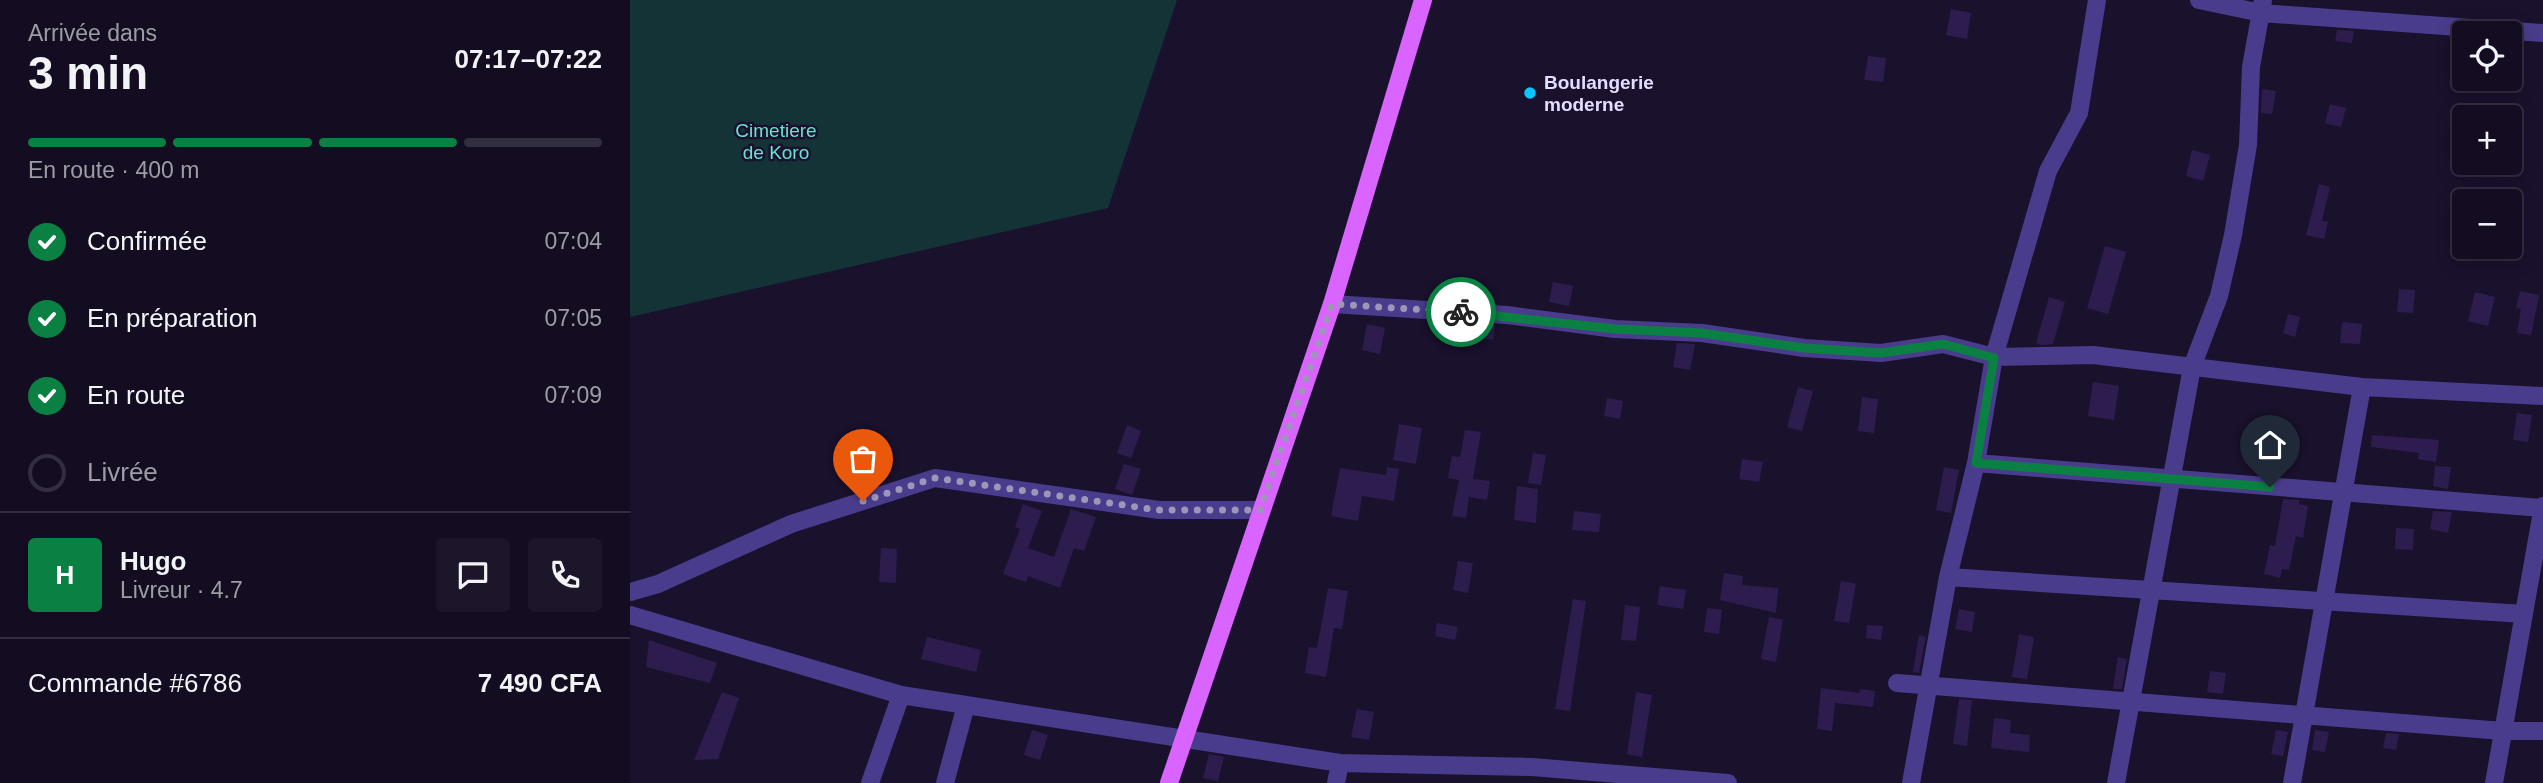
<!DOCTYPE html>
<html lang="fr">
<head>
<meta charset="utf-8">
<style>
  :root { --surface:#140d22; --page:#1d162a; --text:#f1f3f6; --muted:#9d9ca5; --line:#332d40; --accent:#0b8043 }
  body { margin:0; font-family:Helvetica,sans-serif; background:var(--page); color:var(--text); height:100vh; display:flex; flex-direction:column; font-size:26px; white-space:nowrap }
  * { box-sizing:border-box; margin:0 }
  p { font-size:23px; color:var(--muted) }
  .icon { flex:none; width:38px; height:38px; fill:none; stroke:currentColor; stroke-width:2; stroke-linecap:round; stroke-linejoin:round }
  .map { position:relative; flex:1; overflow:hidden }
  .sheet { display:flex; flex-direction:column; background:var(--surface); width:630px }
  .sheet>* { flex:none }
  .tools { position:absolute; left:1822px; top:21px; display:grid; gap:14px }
  .tools a { display:grid; place-items:center; width:70px; height:70px; border-radius:7px; background:var(--surface); box-shadow:0 4px 18px #0003,0 0 0 2px var(--line); font-size:35px }
  .pin { position:absolute; display:grid; place-items:center; width:60px; height:60px; color:#fff; margin:-72px -30px; border-radius:50% 50% 50% 0; rotate:-45deg; box-shadow:0 0 7px #0007 }
  .pin .icon { rotate:45deg }
  .courier { position:absolute; display:grid; place-items:center; width:70px; height:70px; margin:-35px; border:5px solid #0b8043; border-radius:50%; background:#fff; color:#222; box-shadow:0 2px 9px #0007 }
  .head em { font-style:normal; font-weight:700 }
  .head div { display:flex; flex-direction:column-reverse }
  .head { display:flex; align-items:center; justify-content:space-between; height:119px; padding:0 28px }
  h1 { font-size:46px; font-weight:700; line-height:52px }
  .bar { display:grid; grid-template-columns:repeat(4,1fr); gap:10px 7px; align-content:center; height:84px; padding:0 28px }
  .bar i { height:9px; border-radius:5px; background:var(--line) }
  .bar .current { background:var(--accent) }
  .bar p { grid-column:span 4 }
  .line { display:flex; align-items:center; gap:18px; padding:0 28px; border-top:2px solid var(--line) }
  .line div { flex:1 }
  .round { display:grid; place-items:center; flex:none; width:74px; height:74px; border-radius:7px; background:var(--page) }
  ol { padding:0 28px; list-style:none }
  li { display:flex; align-items:center; gap:21px; height:77px }
  li p { margin-inline-start:auto }
  li .icon { padding:7px; border-radius:50%; background:var(--accent); color:#fff; stroke-width:4 }
  li:last-child { color:var(--muted) }
  li i { width:38px; height:38px; border:4px solid var(--line); border-radius:50% }
  main { display:flex; flex:1; min-height:0 }
  .map>svg:first-child { display:block }
  .green { fill:#143337 }
  .building { fill:#2d1d4e }
  .lines { fill:none; stroke-linecap:round; stroke-linejoin:round }
  .minor { stroke:#4a3c8c; stroke-width:18 }
  .major { stroke:#da64ff; stroke-width:18 }
  .done { stroke:#9e96b6; stroke-width:7; stroke-dasharray:0 12.6 }
  .route { stroke:#0b8043; stroke-width:9 }
  .poi-dot { fill:#09c6ff; stroke:#1a112d; stroke-width:2.5 }
  .labels { text-anchor:middle; dominant-baseline:central; stroke-width:5; stroke-linejoin:round; paint-order:stroke }
  .poi-label { font-size:19px; font-weight:bold; fill:#e5ddff; stroke:#1a112d; text-anchor:start }
  .park-label { font-size:19px; fill:#65e3d4; stroke:#1a112d }
</style>
</head>
<body>
<main>
<section class="sheet">
<div class="head"><div><h1>3 min</h1><p>Arrivée dans</p></div><em>07:17–07:22</em></div>
<div class="bar"><i class="current"></i><i class="current"></i><i class="current"></i><i></i><p>En route · 400 m</p></div>
<ol>
<li><svg class="icon" aria-label="check" viewBox="0 0 24 24"><path d="M5 12l5 5 9-10"/></svg>Confirmée<p>07:04</p></li>
<li><svg class="icon" aria-label="check" viewBox="0 0 24 24"><path d="M5 12l5 5 9-10"/></svg>En préparation<p>07:05</p></li>
<li><svg class="icon" aria-label="check" viewBox="0 0 24 24"><path d="M5 12l5 5 9-10"/></svg>En route<p>07:09</p></li>
<li><i></i>Livrée</li>
</ol>
<div class="line" style="height:126px"><b class="round" style="background:var(--accent);color:#fff">H</b><div><b>Hugo</b><p>Livreur · 4.7</p></div><a class="round"><svg class="icon" aria-label="chat" viewBox="0 0 24 24"><path d="M4 5h16v11H9l-5 4z"/></svg></a><a class="round"><svg class="icon" aria-label="phone" viewBox="0 0 24 24"><path d="M5 4h4l2 5-3 2q2 4 5 5l2-3 5 2v4C11 20 4 13 5 4z"/></svg></a></div>
<div class="line" style="height:91px"><div>Commande #6786</div><b>7 490 CFA</b></div>
</section>
<div class="map">
<svg width="1913" height="783" viewBox="0 0 1913 783">
  <rect width="100%" height="100%" fill="#1a112d"/>
  <path class="green" d="M0,0H547L478,208L0,317Z"/>
  <path class="building" d="M1321,9L1341,13L1337,39L1316,35Z
    M1707,30L1724,31L1722,43L1705,41Z
    M1238,56L1256,58L1253,82L1234,80Z
    M1632,89L1646,91L1642,114L1631,113Z
    M1700,104L1716,108L1711,127L1695,123Z
    M1562,150L1580,155L1573,181L1556,176Z
    M1689,184L1700,187L1692,221L1698,222L1694,239L1676,235Z
    M1475,246L1496,252L1478,314L1457,308Z
    M923,282L943,286L939,306L919,302Z
    M1769,289L1785,290L1783,313L1767,312Z
    M1890,291L1909,295L1901,335L1887,333L1891,309L1886,308Z
    M1845,292L1865,297L1858,326L1838,321Z
    M1419,297L1435,302L1423,344L1412,345L1406,343Z
    M1658,314L1670,317L1665,337L1653,333Z
    M1712,322L1732,324L1730,344L1710,343Z
    M737,324L755,328L750,354L732,350Z
    M848,325L865,326L863,340L846,337Z
    M1047,343L1065,344L1060,370L1043,367Z
    M1463,382L1489,386L1484,420L1458,416Z
    M1168,387L1183,391L1172,431L1157,427Z
    M1232,397L1248,399L1244,433L1228,431Z
    M977,398L993,401L990,419L974,416Z
    M1887,413L1902,415L1898,442L1883,440Z
    M769,424L792,428L786,464L763,460Z
    M497,425L511,431L501,458L487,453Z
    M835,430L851,432L843,479L860,481L857,500L839,497L836,518L822,516L829,480L818,478L822,456L830,457Z
    M1742,435L1809,440L1806,462L1788,459L1789,453L1741,447Z
    M903,453L916,455L911,485L898,483Z
    M1112,459L1133,462L1129,482L1109,479Z
    M494,464L511,469L502,495L485,489Z
    M1805,466L1821,467L1818,489L1803,486Z
    M757,467L769,469L764,501L732,496L728,521L701,516L710,468L756,475Z
    M1314,467L1329,470L1321,513L1306,510Z
    M887,486L908,489L906,523L884,520Z
    M1653,499L1669,500V504L1678,506L1673,538L1666,536L1659,570L1652,569L1650,578L1634,574L1640,545L1645,546Z
    M393,504L412,511L398,548L424,557L441,509L466,517L454,551L444,548L430,588L398,576L396,582L373,574L390,529L385,527Z
    M944,511L971,514L969,532L942,530Z
    M1803,511L1822,512L1818,533L1800,529Z
    M1766,528L1784,529L1783,550L1765,549Z
    M251,548L267,549L266,583L249,582Z
    M828,561L843,563L838,593L823,590Z
    M1094,573L1113,576L1112,585L1148,588L1146,613L1090,600Z
    M1211,581L1226,584L1219,623L1204,621Z
    M1030,586L1056,590L1053,609L1027,605Z
    M698,588L718,591L712,629L704,628L696,677L675,673L679,647L687,648Z
    M943,599L956,601L940,711L925,709Z
    M995,605L1010,607L1006,641L991,640Z
    M1077,608L1092,610L1089,634L1074,632Z
    M1329,609L1345,612L1342,632L1325,629Z
    M1139,617L1153,620L1146,662L1131,659Z
    M807,623L828,627L825,640L805,636Z
    M1237,625L1253,626L1251,640L1236,638Z
    M1389,634L1404,637L1397,679L1382,677Z
    M1289,635L1296,637L1289,673L1283,672Z
    M297,637L351,650L346,672L291,659Z
    M19,640L87,663L80,683L16,667Z
    M1488,657L1497,659L1492,689H1483Z
    M1580,671L1596,673L1593,694L1577,692Z
    M1191,688L1229,693L1230,689L1245,691L1243,707L1205,703L1202,731L1187,729Z
    M92,692L109,698L88,759L64,760Z
    M1006,692L1022,695L1012,757L997,754Z
    M1329,699L1342,700L1337,746L1323,744Z
    M727,709L744,712L739,740L721,737Z
    M1364,718L1381,720L1380,733L1400,735L1399,752L1361,748Z
    M402,730L418,735L410,760L394,755Z
    M1646,730L1658,732L1653,756L1641,754Z
    M1685,730L1699,732L1695,752L1682,750Z
    M1756,733L1769,734L1766,750L1753,748Z
    M579,754L594,757L588,781L573,778Z"/>
  <g class="lines">
    <path class="minor" d="M1569,0L1631,13L1913,33
      M702,304L877,315L985,329L1072,333L1174,348L1251,353L1313,344L1364,357L1463,355L1732,387L1913,396
      M1346,463L1912,508
      M1318,577L1894,614
      M0,592L28,584L161,524L305,478L529,510H630
      M0,615L271,695L336,705
      M1267,683L1873,731H1913
      M240,783L271,695
      M315,783L336,705L710,763L902,767L1098,783
      M706,783L710,763
      M1281,783L1318,577L1346,463L1364,357L1418,171L1449,113L1467,0
      M1486,783L1562,367L1589,296L1603,235L1618,145L1621,67L1633,0
      M1662,783L1732,387
      M1864,783L1913,506"/>
    <path class="major" d="M539,783L702,304L793,0"/>
  </g>
  <g class="lines">
    <path class="done" d="M233,501L305,478L528,510H630L702,304L831,312"/>
    <path class="route" d="M831,312L985,329L1072,333L1174,348L1251,353L1313,344L1364,358L1346,463L1640,487"/>
  </g>
  <circle class="poi-dot" cx="900" cy="93" r="7"/>
  <g class="labels">
    <g class="poi-label">
      <text x="914" y="82">Boulangerie<tspan x="914" dy="22">moderne</tspan></text>
    </g>
    <g class="park-label">
      <text x="146" y="130">Cimetiere<tspan x="146" dy="22">de Koro</tspan></text>
    </g>
  </g>
</svg>
<div class="tools">
<a><svg class="icon" aria-label="locate" viewBox="0 0 24 24"><circle cx="12" cy="12" r="6"/><path d="M12 2v4M12 18v4M2 12h4M18 12h4"/></svg></a>
<a>+</a>
<a>−</a>
</div>
<div class="pin" style="left:233px;top:501px;background:#ea580c"><svg class="icon" aria-label="bag" viewBox="0 0 24 24"><path d="M5 8h14l-1 12H6zM9 8a3 3 0 0 1 6 0"/></svg></div>
<div class="pin" style="left:1640px;top:487px;background:#1f2937"><svg class="icon" aria-label="home" viewBox="0 0 24 24"><path d="M3 11l9-7 9 7M6 9v11h12V9"/></svg></div>
<div class="courier" style="left:831px;top:312px"><svg class="icon" aria-label="bike" viewBox="0 0 24 24"><circle cx="6" cy="16" r="4"/><circle cx="18" cy="16" r="4"/><path d="M6 16l4-8h5l3 8M10 8l3 8H6M13 5h3"/></svg></div>
</div>
</main>
</body>
</html>
